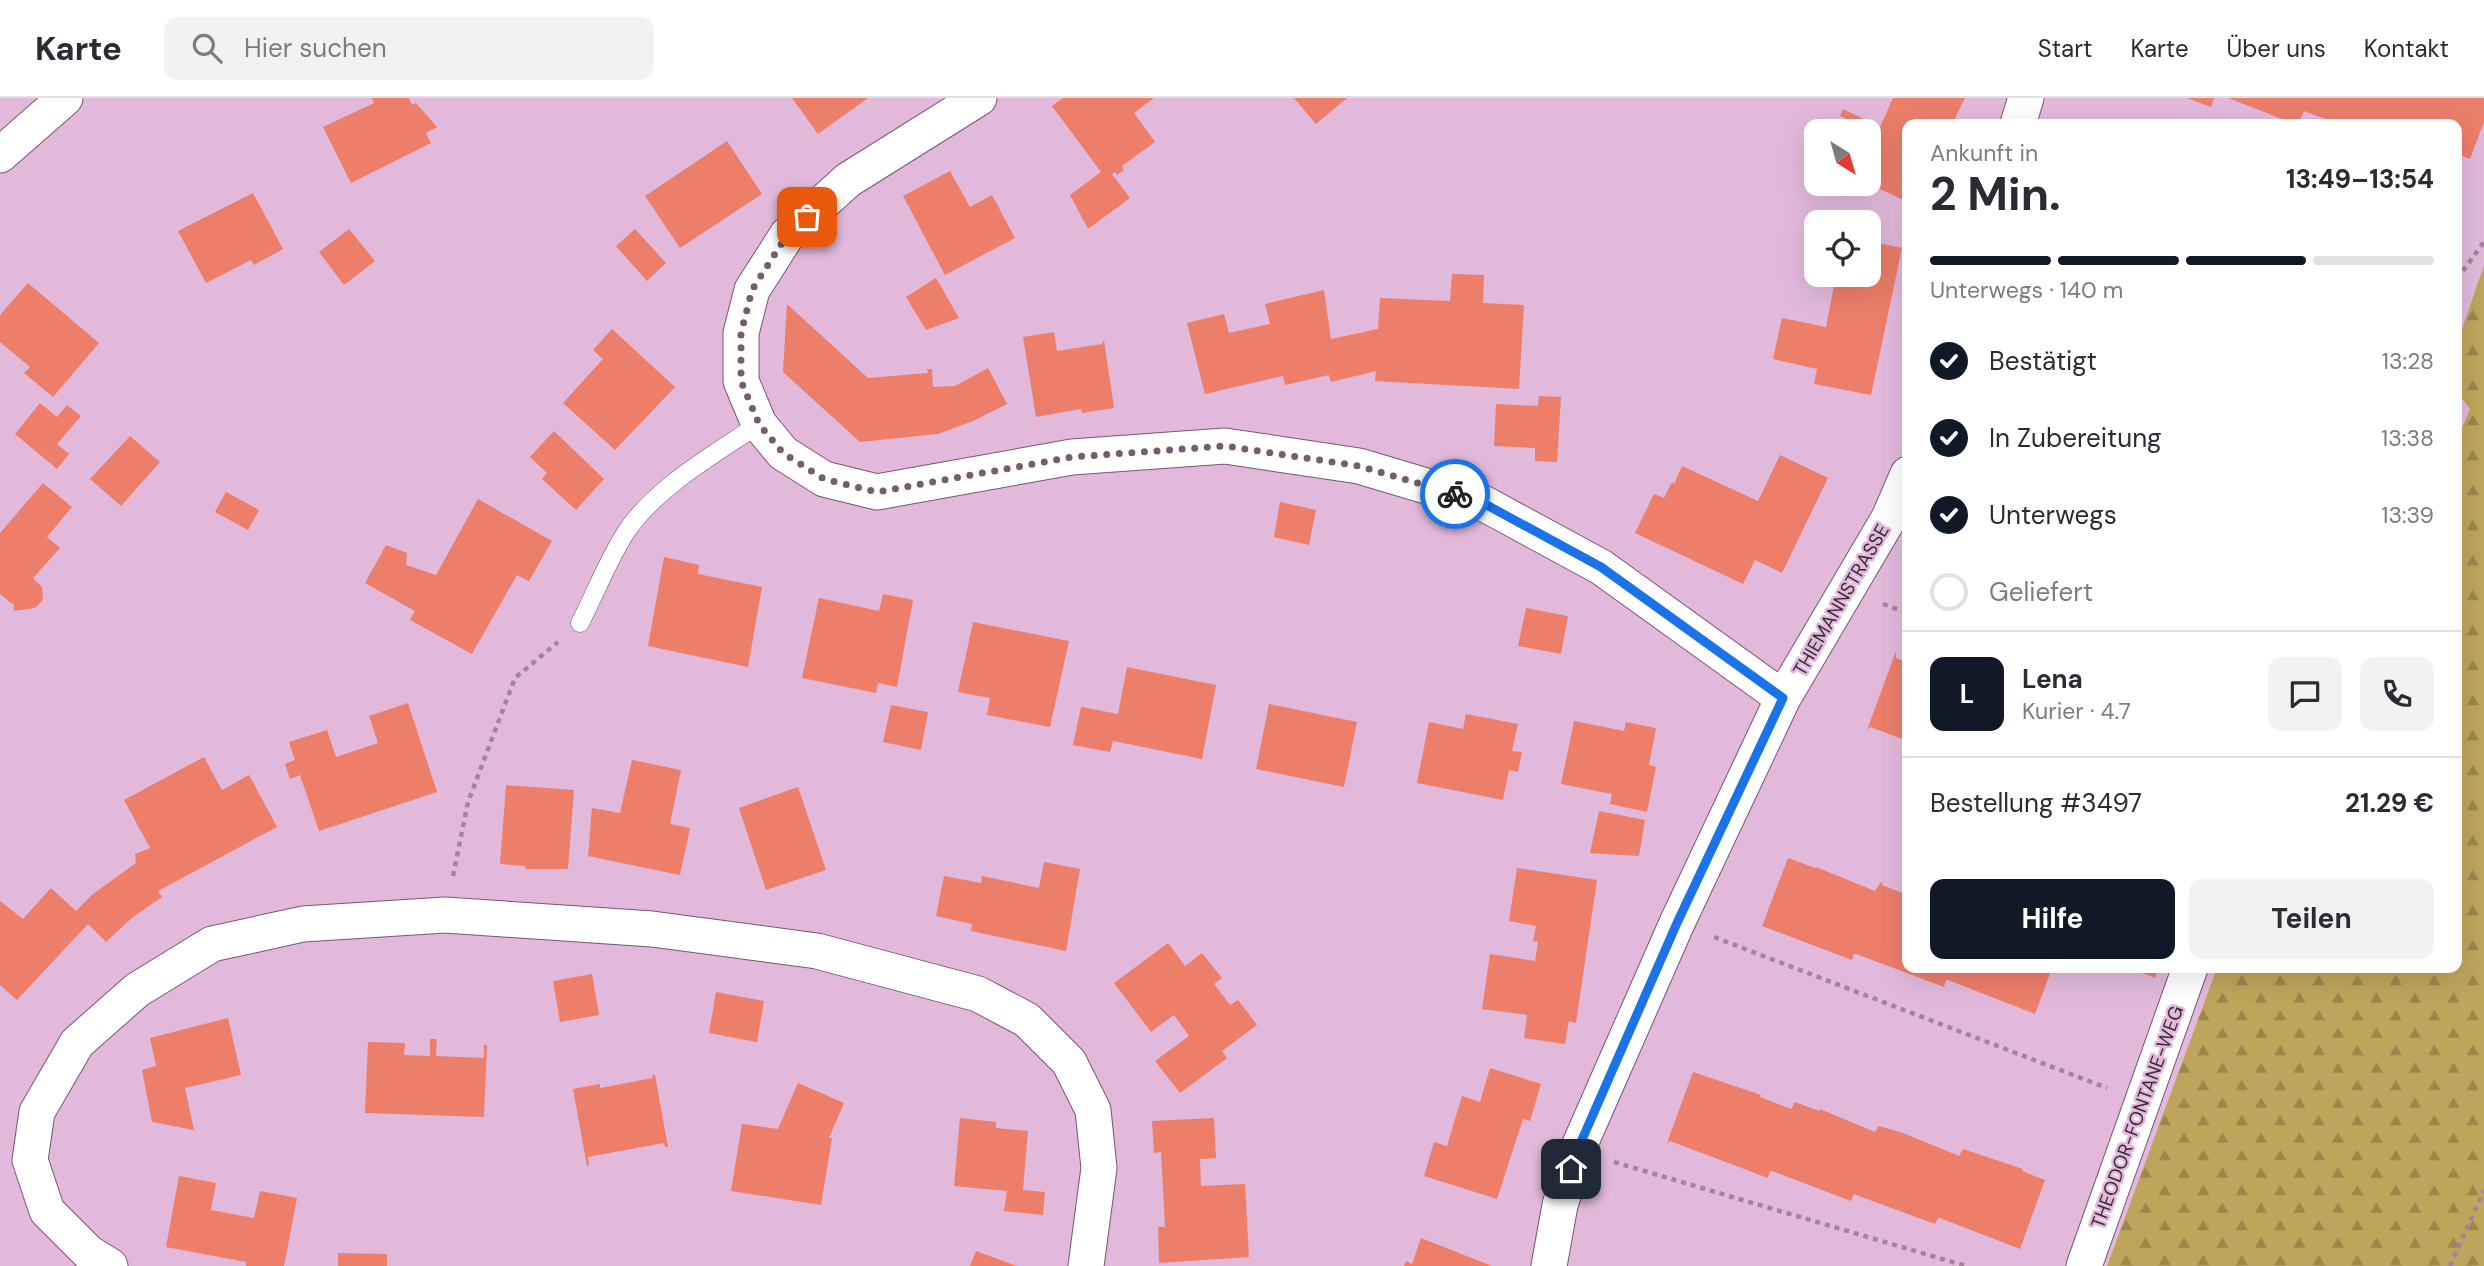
<!DOCTYPE html>
<html lang="de">
<head>
<meta charset="utf-8">
<style>
  :root { --surface:#fff; --page:#f2f2f3; --text:#2b2b33; --muted:#7c7c81; --line:#e1e1e2; --accent:#111827 }
  body { margin:0; font-family:"DM Sans",sans-serif; background:var(--page); color:var(--text); height:100vh; display:flex; flex-direction:column; font-size:26px; white-space:nowrap }
  * { box-sizing:border-box; margin:0 }
  p { font-size:23px; color:var(--muted) }
  .icon { flex:none; width:38px; height:38px; fill:none; stroke:currentColor; stroke-width:2; stroke-linecap:round; stroke-linejoin:round }
  .map { position:relative; flex:1; overflow:hidden }
  .side { position:absolute; left:1902px; top:21px; width:560px; height:854px; display:flex; flex-direction:column; background:var(--surface); border-radius:14px; box-shadow:0 7px 28px #0002 }
  .side>* { flex:none }
  .needle { width:46px; rotate:143deg }
  .tools { position:absolute; left:1804px; top:21px; display:grid; gap:14px }
  .tools a { display:grid; place-items:center; width:77px; height:77px; border-radius:14px; background:var(--surface); box-shadow:0 7px 28px #0002; font-size:35px }
  .pin { position:absolute; display:grid; place-items:center; width:60px; height:60px; color:#fff; margin:-30px; border-radius:14px; box-shadow:0 4px 10px #0006 }
  .courier { position:absolute; display:grid; place-items:center; width:70px; height:70px; margin:-35px; border:5px solid #1a73e8; border-radius:50%; background:#fff; color:#222; box-shadow:0 2px 9px #0007 }
  .headline em { font-style:normal; font-weight:700 }
  .headline div { display:flex; flex-direction:column-reverse }
  .headline { display:flex; align-items:center; justify-content:space-between; height:119px; padding:0 28px }
  h1 { font-size:46px; font-weight:700; line-height:52px }
  .bar { display:grid; grid-template-columns:repeat(4,1fr); gap:10px 7px; align-content:center; height:84px; padding:0 28px }
  .bar i { height:9px; border-radius:5px; background:var(--line) }
  .bar .on { background:var(--accent) }
  .bar p { grid-column:span 4 }
  .line { display:flex; align-items:center; gap:18px; padding:0 28px; border-top:2px solid var(--line) }
  .line div { flex:1 }
  .round { display:grid; place-items:center; flex:none; width:74px; height:74px; border-radius:14px; background:var(--page) }
  ol { padding:0 28px; list-style:none }
  li { display:flex; align-items:center; gap:21px; height:77px }
  li p { margin-inline-start:auto }
  li .icon { padding:7px; border-radius:50%; background:var(--accent); color:#fff; stroke-width:4 }
  li:last-child { color:var(--muted) }
  li i { width:38px; height:38px; border:4px solid var(--line); border-radius:50% }
  .cta { display:flex; gap:14px; margin-top:auto; padding:14px 28px }
  .cta a { flex:1; height:80px; border-radius:14px; background:var(--accent); color:#fff; font-size:28px; font-weight:700; line-height:80px; text-align:center }
  .cta a+a { background:var(--page); color:var(--text) }
  header { display:flex; align-items:center; gap:42px; box-sizing:border-box; height:98px; padding:0 35px; background:var(--surface); border-bottom:2px solid var(--line) }
  header strong { font-size:33px }
  nav { display:flex; gap:38px; margin-inline-start:auto; font-size:24px }
  .search { width:490px; height:63px; background:var(--page); display:flex; align-items:center; gap:18px; box-sizing:border-box; padding:0 24px; border-radius:14px; color:var(--muted); font-size:26px }
  .map>svg:first-child { display:block }
  .forest { fill:url(#forest-firs) }
  .building { fill:#ec7e6a }
  .lines { fill:none; stroke-linecap:round; stroke-linejoin:round }
  .service-casing { stroke:#795574; stroke-width:19 }
  .minor-casing { stroke:#795574; stroke-width:37 }
  .path { stroke:#a3839d; stroke-width:4.5; stroke-dasharray:5 5; stroke-linecap:butt }
  .service { stroke:#fff; stroke-width:18 }
  .minor { stroke:#fff; stroke-width:35 }
  .done { stroke:#755c70; stroke-width:7; stroke-dasharray:0 12.6 }
  .route { stroke:#1a73e8; stroke-width:9 }
  .labels { text-anchor:middle; dominant-baseline:central; stroke-width:5; stroke-linejoin:round; paint-order:stroke }
  .street-label { font-size:19px; fill:#3a2a37; stroke:#e2b9db }
</style>
</head>
<body>
<header>
<strong>Karte</strong>
<div class="search"><svg class="icon" aria-label="search" viewBox="0 0 24 24"><circle cx="10" cy="10" r="6"/><path d="M15 15l6 6"/></svg>Hier suchen</div>
<nav><a>Start</a><a>Karte</a><a>Über uns</a><a>Kontakt</a></nav>
</header>
<div class="map">
<svg width="2484" height="1168" viewBox="0 0 2484 1168">
  <defs>
    <pattern id="forest-firs" width="22" height="20" patternUnits="userSpaceOnUse" patternTransform="scale(1.75)"><rect width="22" height="20" fill="#bea55b"/><path d="M5 1l3.5 6h-7zM16 11l3.5 6h-7z" fill="#9b874c"/></pattern>
  </defs>
  <rect width="100%" height="100%" fill="#e2b9db"/>
  <path class="forest" d="M2484,167V1168H2107L2217,870H2457V342L2470,311L2457,294V246Z"/>
  <path class="building" d="M372,0H409L412,7L416,5L437,29L426,35L431,45L351,85L323,29L374,5Z
    M792,0H868L818,36Z
    M1063,0H1154L1134,15L1155,44L1122,68L1124,72L1117,77L1115,74L1112,76L1130,100L1088,131L1070,97L1101,74L1052,8Z
    M1294,0H1347L1316,26Z
    M1893,0H1965L1952,26H1908V104L1869,86V33H1846L1851,23L1840,18L1843,11L1880,29Z
    M2187,0H2214L2211,9Z
    M2228,0H2484V24L2470,61L2457,56V26H2339L2304,13L2298,26H2295Z
    M727,43L762,96L680,150L645,98Z
    M950,73L970,109L992,97L1015,140L945,177L903,98Z
    M253,95L283,151L254,167L251,162L206,185L178,133Z
    M349,131L375,163L344,187L319,154Z
    M635,131L666,165L647,183L616,148Z
    M1869,143L1902,150L1871,297L1814,286L1817,271L1773,261L1782,220L1826,229L1836,177H1869Z
    M1452,176L1484,177L1483,205L1524,207L1519,291L1375,283L1376,273L1331,284L1329,277L1285,287L1283,278L1205,296L1187,225L1224,216L1229,235L1270,226L1265,206L1324,192L1331,241L1378,231L1380,200L1450,203Z
    M936,180L959,220L926,232L906,199Z
    M28,185L99,245L53,299L24,275L30,269L0,244V217Z
    M787,206L868,280L928,275L927,271H932L933,289L955,288L988,270L1007,306L973,323L938,336L860,344L783,274Z
    M612,231L675,289L615,352L563,305L603,261L593,252Z
    M1054,234L1057,253L1102,246L1104,242L1114,310L1082,315L1081,311L1036,319L1023,239Z
    M1539,298L1561,299L1557,364L1535,363V350L1494,348L1496,306L1538,308Z
    M40,305L57,319L67,307L81,318L57,346L69,356L57,371L15,336Z
    M554,333L604,381L576,412L542,381L547,375L530,359Z
    M130,338L160,364L121,408L90,381Z
    M1780,357L1828,380L1782,475L1755,462L1743,486L1635,435L1654,396L1664,400L1672,384L1674,386L1682,368L1758,403Z
    M43,385L72,409L47,439L60,450L33,480L42,489L43,502L35,510L14,513L13,504L12,506L0,496V435Z
    M226,394L259,412L248,432L215,414Z
    M478,401L552,443L529,483L517,477L472,556L410,522L415,513L365,485L386,447L407,455L406,467L436,477Z
    M1280,404L1316,412L1309,447L1274,439Z
    M664,459L699,467L698,476L762,489L748,569L648,548Z
    M883,496L913,502L897,589L878,585L876,595L802,580L819,500L879,513Z
    M1526,510L1568,518L1561,556L1518,548Z
    M973,524L1069,543L1050,629L987,617L990,600L958,594Z
    M1896,553V560L1908,565V643L1870,629L1867,632Z
    M1127,569L1216,587L1202,661L1113,643L1110,654L1073,647L1081,609L1118,616Z
    M408,605L437,694L319,733L300,677L290,681L285,666L295,662L289,644L327,632L336,659L378,645L369,618Z
    M1269,606L1357,624L1344,689L1256,671Z
    M891,607L928,614L921,652L883,644Z
    M1466,616L1518,626L1512,653L1522,654L1518,674L1509,672L1503,702L1417,685L1429,624L1463,631Z
    M1574,623L1624,633L1626,624L1656,630L1649,667L1656,669L1647,714L1610,706L1612,696L1561,686Z
    M204,659L222,692L249,677L277,729L158,793L162,799L133,819L106,844L88,826L17,902L0,887V803L23,821L51,790L76,813L93,796L136,765L135,756L150,750L124,702Z
    M632,662L681,672L670,726L690,730L680,777L588,758L592,710L620,715Z
    M506,687L574,692L568,771H525V768L500,766Z
    M798,689L826,772L766,792L739,710Z
    M1599,713L1645,722L1639,758L1590,755Z
    M1788,760L1815,770L1816,769L1875,793L1881,784L1883,785L1882,787L1908,797V870H2052L2035,916L1948,882H1946L1944,889L1856,856H1854L1852,862L1762,828Z
    M1044,764L1080,771L1066,853L971,833L972,826L936,818L944,778L981,785L982,778L1039,790Z
    M1517,770L1597,782L1576,925L1569,923L1565,946L1524,940L1527,917L1482,911L1490,856L1535,863L1538,844L1533,843L1536,828L1509,823Z
    M1168,845L1185,868L1202,855L1222,880L1214,886L1230,907L1238,902L1257,927L1222,953L1227,960L1180,995L1155,963L1189,938L1174,917L1151,934L1114,885Z
    M2129,870H2158L2155,880Z
    M592,876L599,917L560,924L553,883Z
    M716,894L764,903L757,944L709,935Z
    M228,920L241,977L185,990L194,1032L152,1024L142,972L156,968L150,940Z
    M430,941H437L436,958L484,960V947H487L484,1019L365,1015L368,944L405,945L404,957L430,958Z
    M1490,970L1541,986L1530,1023L1523,1021L1497,1101L1424,1078L1434,1044L1447,1048L1462,998L1480,1004Z
    M1693,974L1761,997L1760,999L1791,1011L1795,1004L1819,1013L1820,1011L1875,1034L1879,1028L1903,1035L1959,1058L1963,1051L2023,1071L2022,1073L2045,1082L2020,1151L1940,1120H1938L1935,1126L1856,1097L1854,1096L1851,1103L1772,1073H1770L1768,1080L1670,1043L1667,1045Z
    M652,977H655L668,1049H665L664,1045L588,1059L589,1067L587,1068L573,991L600,986V990L653,980Z
    M798,985L844,1005L829,1040H832L821,1107L731,1093L742,1026L778,1031Z
    M960,1020L996,1024V1030L1028,1033L1023,1092L1045,1094L1043,1117L1004,1113L1007,1093L954,1088Z
    M1214,1020L1216,1060L1200,1061L1201,1088L1245,1086L1249,1159L1159,1165L1158,1129H1165L1161,1054L1154,1055L1152,1023Z
    M179,1078L216,1085L211,1112L254,1120L260,1093L297,1100L284,1168H246V1164L166,1149Z
    M1421,1140L1492,1168H1404L1406,1163L1412,1166Z
    M976,1153L1017,1168H970Z
    M338,1155L387,1156V1168H338Z"/>
  <g class="lines">
    <g class="service-casing">
      <path id="service" d="M580,525C595,496 608,462 626,434C656,389 715,356 759,326"/>
    </g>
    <g class="minor-casing">
      <path id="minor" d="M979,0L848,82L787,137L752,192L741,235V283L759,326L783,355L824,381L877,394L1072,359L1225,348L1359,368L1483,405L1601,469L1783,600
        M2018,26L2026,0
        M0,57L65,0
        M110,1168L89,1155L47,1113L30,1062L37,1014L77,945L137,892L212,846L303,826L445,817L652,831L817,853L978,896L1027,922L1069,964L1093,1012L1099,1070L1086,1168
        M1549,1168L1560,1107L1577,1053L1677,825L1783,600L1889,420L1908,376
        M2084,1168L2190,870"/>
    </g>
    <path class="path" d="M2457,181L2484,144
      M1883,506L1908,515
      M453,778L468,704L515,580L558,544
      M1714,839L2107,990
      M1614,1064L1966,1168
      M2450,1168L2484,1092"/>
    <use href="#service" class="service"/>
    <use href="#minor" class="minor"/>
  </g>
  <g class="lines">
    <path class="done" d="M807,119L787,137L752,192L741,235V283L759,326L783,355L824,381L877,394L1072,359L1225,348L1359,368L1455,396"/>
    <path class="route" d="M1455,396L1483,405L1601,469L1783,600L1677,825L1577,1053L1571,1071"/>
  </g>
  <g class="labels">
    <g class="street-label">
      <text transform="translate(1841 502) rotate(-60)">THIEMANNSTRASSE</text>
      <text transform="translate(2137 1019) rotate(-70)">THEODOR-FONTANE-WEG</text>
    </g>
  </g>
</svg>
<div class="tools">
<a><svg class="needle" viewBox="-14 -14 28 28"><path d="M0-13l5 13h-10z" fill="#e53935"/><path d="M0 13l5-13h-10z" fill="#7c7c81"/></svg></a>
<a><svg class="icon" aria-label="locate" viewBox="0 0 24 24"><circle cx="12" cy="12" r="6"/><path d="M12 2v4M12 18v4M2 12h4M18 12h4"/></svg></a>
</div>
<div class="pin" style="left:807px;top:119px;background:#ea580c"><svg class="icon" aria-label="bag" viewBox="0 0 24 24"><path d="M5 8h14l-1 12H6zM9 8a3 3 0 0 1 6 0"/></svg></div>
<div class="pin" style="left:1571px;top:1071px;background:#1f2937"><svg class="icon" aria-label="home" viewBox="0 0 24 24"><path d="M3 11l9-7 9 7M6 9v11h12V9"/></svg></div>
<div class="courier" style="left:1455px;top:396px"><svg class="icon" aria-label="bike" viewBox="0 0 24 24"><circle cx="6" cy="16" r="4"/><circle cx="18" cy="16" r="4"/><path d="M6 16l4-8h5l3 8M10 8l3 8H6M13 5h3"/></svg></div>
<section class="side">
<div class="headline"><div><h1>2 Min.</h1><p>Ankunft in</p></div><em>13:49–13:54</em></div>
<div class="bar"><i class="on"></i><i class="on"></i><i class="on"></i><i></i><p>Unterwegs · 140 m</p></div>
<ol>
<li><svg class="icon" aria-label="check" viewBox="0 0 24 24"><path d="M5 12l5 5 9-10"/></svg>Bestätigt<p>13:28</p></li>
<li><svg class="icon" aria-label="check" viewBox="0 0 24 24"><path d="M5 12l5 5 9-10"/></svg>In Zubereitung<p>13:38</p></li>
<li><svg class="icon" aria-label="check" viewBox="0 0 24 24"><path d="M5 12l5 5 9-10"/></svg>Unterwegs<p>13:39</p></li>
<li><i></i>Geliefert</li>
</ol>
<div class="line" style="height:126px"><b class="round" style="background:var(--accent);color:#fff">L</b><div><b>Lena</b><p>Kurier · 4.7</p></div><a class="round"><svg class="icon" aria-label="chat" viewBox="0 0 24 24"><path d="M4 5h16v11H9l-5 4z"/></svg></a><a class="round"><svg class="icon" aria-label="phone" viewBox="0 0 24 24"><path d="M5 4h4l2 5-3 2q2 4 5 5l2-3 5 2v4C11 20 4 13 5 4z"/></svg></a></div>
<div class="line" style="height:91px"><div>Bestellung #3497</div><b>21.29 €</b></div>
<div class="cta"><a>Hilfe</a><a>Teilen</a></div>
</section>
</div>
</body>
</html>
